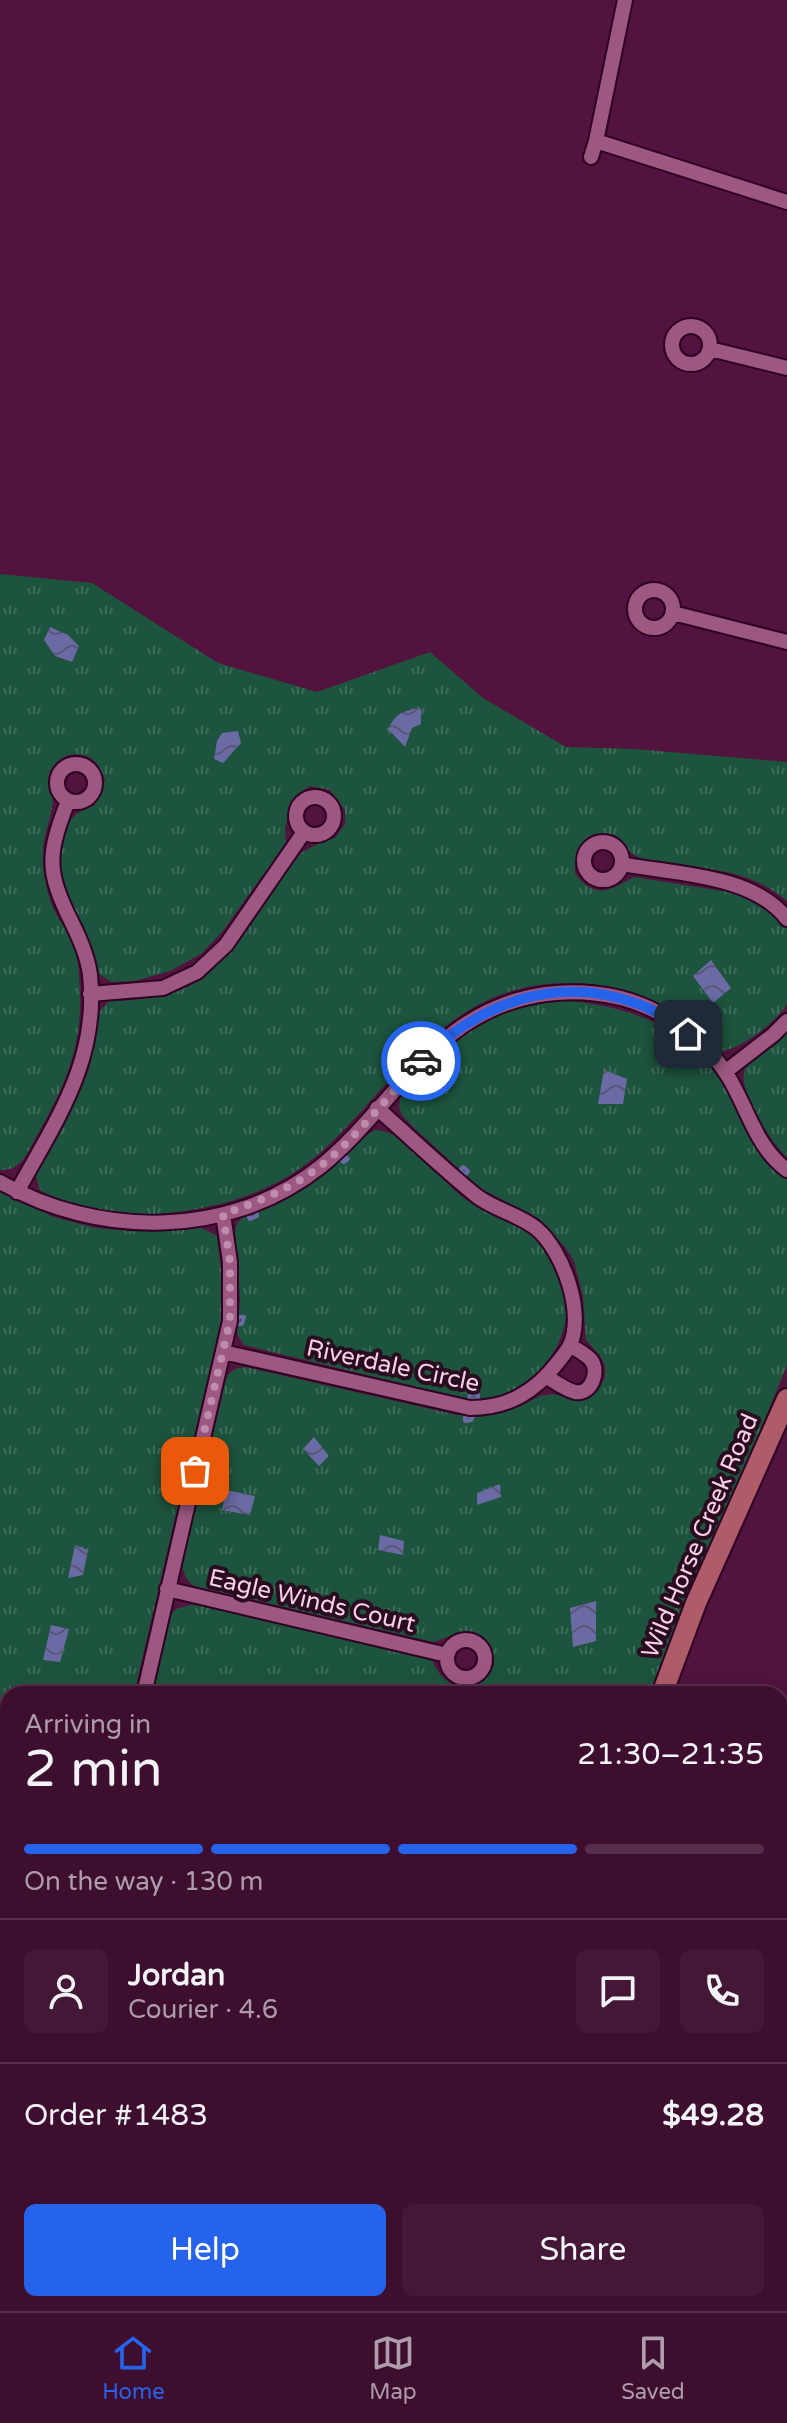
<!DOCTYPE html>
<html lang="en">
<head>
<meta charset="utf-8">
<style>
  :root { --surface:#3e0e2e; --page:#451736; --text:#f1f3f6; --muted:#ad9caa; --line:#572e4a; --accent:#2563eb }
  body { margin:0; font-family:"Varela Round",sans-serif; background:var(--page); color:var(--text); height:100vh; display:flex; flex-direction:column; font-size:30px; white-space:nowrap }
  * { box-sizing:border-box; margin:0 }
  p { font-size:26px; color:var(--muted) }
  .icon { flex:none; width:44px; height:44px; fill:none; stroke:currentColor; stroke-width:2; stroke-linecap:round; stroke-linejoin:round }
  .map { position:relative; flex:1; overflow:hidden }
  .drawer { position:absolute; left:0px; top:1686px; width:788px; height:626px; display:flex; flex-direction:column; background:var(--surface); border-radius:24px 24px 0 0; box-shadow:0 8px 32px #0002,0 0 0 2px var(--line) }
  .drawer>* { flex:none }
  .pin { position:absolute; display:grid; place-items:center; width:68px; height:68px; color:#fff; margin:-34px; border-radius:16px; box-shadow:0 4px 12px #0006 }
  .courier { position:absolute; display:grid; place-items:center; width:80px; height:80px; margin:-40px; border:6px solid #2563eb; border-radius:50%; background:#fff; color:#222; box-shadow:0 2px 10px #0007 }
  .overview em { font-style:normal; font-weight:600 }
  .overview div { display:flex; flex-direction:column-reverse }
  .overview { display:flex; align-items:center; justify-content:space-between; height:136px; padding:0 24px }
  h1 { font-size:52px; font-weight:600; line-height:60px }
  .bar { display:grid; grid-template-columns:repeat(4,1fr); gap:12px 8px; align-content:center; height:96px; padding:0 24px }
  .bar i { height:10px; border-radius:6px; background:var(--line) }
  .bar .current { background:var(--accent) }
  .bar p { grid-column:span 4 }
  .line { display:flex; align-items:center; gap:20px; padding:0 24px; border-top:2px solid var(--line) }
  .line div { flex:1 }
  .round { display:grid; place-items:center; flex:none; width:84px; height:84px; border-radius:12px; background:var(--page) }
  .action { display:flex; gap:16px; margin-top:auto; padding:16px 24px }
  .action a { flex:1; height:92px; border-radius:12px; background:var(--accent); color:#fff; font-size:32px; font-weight:600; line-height:92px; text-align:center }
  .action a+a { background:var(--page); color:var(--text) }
  .tabs { display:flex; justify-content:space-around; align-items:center; height:112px; border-top:2px solid var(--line); background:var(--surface); font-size:22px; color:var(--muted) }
  .tabs a { display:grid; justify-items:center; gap:4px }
  .tabs .current { color:var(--accent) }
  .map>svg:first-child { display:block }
  .grass { fill:url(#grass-tufts) }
  .forest { fill:url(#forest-firs) }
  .water { fill:url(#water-waves) }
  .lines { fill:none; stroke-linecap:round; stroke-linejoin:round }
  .stream { stroke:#6a6aa4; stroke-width:4 }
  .street-casing { stroke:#300223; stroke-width:18 }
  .secondary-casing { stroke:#300223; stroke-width:24 }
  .street { stroke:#9c5782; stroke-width:14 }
  .secondary { stroke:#ae5b6a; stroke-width:20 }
  .done { stroke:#bd8dab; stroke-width:8; stroke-dasharray:0 14.4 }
  .route { stroke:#2563eb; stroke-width:10 }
  .labels { text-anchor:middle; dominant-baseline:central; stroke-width:8; stroke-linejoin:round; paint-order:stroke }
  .street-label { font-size:24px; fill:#f7cfe6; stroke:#290d1f }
</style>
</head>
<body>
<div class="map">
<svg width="787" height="2311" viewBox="0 0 787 2311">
  <defs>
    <pattern id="grass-tufts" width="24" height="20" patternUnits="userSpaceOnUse" patternTransform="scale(2)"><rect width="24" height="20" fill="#1d543d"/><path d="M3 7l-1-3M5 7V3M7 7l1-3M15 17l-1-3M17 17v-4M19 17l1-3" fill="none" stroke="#3f6c59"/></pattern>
    <pattern id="forest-firs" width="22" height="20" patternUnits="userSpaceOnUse" patternTransform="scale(2)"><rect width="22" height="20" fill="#1f6e4f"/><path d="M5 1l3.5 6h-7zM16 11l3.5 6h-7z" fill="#408268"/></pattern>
    <pattern id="water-waves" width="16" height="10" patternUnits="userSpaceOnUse" patternTransform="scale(2)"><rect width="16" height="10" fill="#6a6aa4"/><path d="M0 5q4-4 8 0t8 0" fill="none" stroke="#5c5679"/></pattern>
  </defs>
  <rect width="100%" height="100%" fill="#52133e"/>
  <path class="grass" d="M0,574L92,583L218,663L317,692L430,652L483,698L566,747L635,749L787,762V901C753,871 713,870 670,863C661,862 648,862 640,858C624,852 619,830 598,835C579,839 574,856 575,873C595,901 610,890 634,877L741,894L756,898L779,915L787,929V1004C778,1020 742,1049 722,1051C713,1046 707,1038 699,1032C668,1006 631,987 590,984C482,975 432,1033 366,1106C342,1132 316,1161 285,1178C245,1201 202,1210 157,1214C119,1217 73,1211 40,1190L36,1177L40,1164L81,1089L89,1069L98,1013L109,1001C119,1000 131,1001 141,999C169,993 202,977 223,958L301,853L321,842L335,838L345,824V810L330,790L310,786L298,794L291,806L285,828L286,842L271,864L222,932L201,954L170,971L135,981L111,982L96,972C89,938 69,909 62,877C56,846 61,814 94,806L105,780C100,767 96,758 82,755C65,751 49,764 48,781C48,788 53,792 53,798C53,815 43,834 43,852C42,870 47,895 55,912C61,923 68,932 73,944C79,959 79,976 80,992C82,1046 66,1084 40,1130C29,1148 23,1172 0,1170Z
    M562,1000C630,1007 680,1023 722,1081C733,1096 739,1115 747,1132C756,1150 771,1166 787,1179V1365L654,1694H151L170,1616L176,1609L194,1604L432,1660C454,1713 511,1677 489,1645C484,1638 478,1633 469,1632C457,1631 445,1639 433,1642L194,1586C185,1579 183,1573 182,1561L226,1379C230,1370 236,1368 245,1367L457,1415L496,1414L521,1406L540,1396L552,1394L583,1400L597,1391L602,1384L605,1377V1366L601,1357L586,1340L583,1296L574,1261L565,1247L539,1219L480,1188L414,1128L402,1115L399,1107L400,1098L416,1077L461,1035L509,1009Z
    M787,1031V1157C771,1144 736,1088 745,1069C752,1053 774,1042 787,1031Z
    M375,1130C406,1130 440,1181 465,1199C493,1219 531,1225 550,1255C554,1260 555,1266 557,1272C560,1279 564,1287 566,1295C572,1336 545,1376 508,1393C494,1400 476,1399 461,1398L244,1345L237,1334L240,1300L235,1232L237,1223L242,1218C273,1204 305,1190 331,1168C345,1156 358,1138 375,1130Z
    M0,1191L54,1217L96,1228L130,1231L202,1228L217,1236L223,1287V1313L134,1694H8V1895L0,1891Z"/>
  <path class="forest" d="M787,1843V1951L780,1945V1853Z
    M787,1964V2176L780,2208V1966Z
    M780,2237L787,2239V2311H558L555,2304H780Z"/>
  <path class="water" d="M50,627L68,635L79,646L72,662L55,656L44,640Z
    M421,708V724L412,728L405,747L388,729C397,712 403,711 421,708Z
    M238,731L241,743L223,763L214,759L217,741L222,733Z
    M711,960L731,988L713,1003L693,976Z
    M604,1070L627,1079L623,1104H598Z
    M314,1437L329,1456L319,1466L303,1449Z
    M500,1484L501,1497L477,1505V1493Z
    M226,1490L255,1496L250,1515L222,1510Z
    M380,1535L404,1541L403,1555L378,1550Z
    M75,1545L88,1550L83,1575L68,1578Z
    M596,1601V1641L573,1647L570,1608Z
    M51,1625L69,1629L60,1662L43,1660Z"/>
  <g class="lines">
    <path class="stream" d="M345,1156L348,1159L344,1162L341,1160Z
      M463,1167L468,1171L465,1175L460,1171Z
      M256,1211L257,1216L250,1219L248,1215Z
      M238,1317H244L242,1324H237Z
      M470,1394L478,1395V1400L469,1399Z
      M465,1416H473L471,1420L465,1421Z
      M0,1895L8,1899
      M337,2304L341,2311"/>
    <g class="street-casing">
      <path id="street" d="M596,141L787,202
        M591,157L596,141L625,0
        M672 345a19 19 0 1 1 38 0a19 19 0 1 1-38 0Z
        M710,349L787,368
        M635 609a19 19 0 1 1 38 0a19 19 0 1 1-38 0Z
        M673,613L787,642
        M57 783a19 19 0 1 1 38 0a19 19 0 1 1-38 0Z
        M296 816a19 19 0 1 1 38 0a19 19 0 1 1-38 0Z
        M584 861a19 19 0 1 1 38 0a19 19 0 1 1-38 0Z
        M622,864C673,874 753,874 787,919
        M90,994L163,988L197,972L226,945L304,832
        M725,1072L773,1035L787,1021
        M0,1182C98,1238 229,1239 320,1167C398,1104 434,1009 546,994C577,990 613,993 642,1005C672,1017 708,1045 726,1073C747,1105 755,1147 787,1170
        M17,1192C56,1120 99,1061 90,975C88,958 80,939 72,923C46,871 47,855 68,801
        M223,1352L470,1408C508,1408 535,1392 558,1362C562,1357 566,1352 569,1347C586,1315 563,1251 537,1229C520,1215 496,1210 478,1197C443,1169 410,1137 377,1108
        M547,1377C555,1382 566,1390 575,1392C591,1395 600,1372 591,1360C586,1354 577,1350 570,1345
        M167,1589L447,1655
        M447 1659a19 19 0 1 1 38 0a19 19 0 1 1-38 0Z
        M144,1694L230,1321V1262L223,1214
        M780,2180L787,2176
        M0,2290L8,2293
        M571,2311L574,2304"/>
    </g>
    <g class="secondary-casing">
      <path id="secondary" d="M662,1694L696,1603L787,1399
        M534,2304L535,2311"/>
    </g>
    <use href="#street" class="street"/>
    <use href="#secondary" class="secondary"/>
  </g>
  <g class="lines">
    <path class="done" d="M195,1471L230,1321V1262L223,1214C257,1202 288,1190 318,1168C353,1142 390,1094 421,1061"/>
    <path class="route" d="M421,1061C480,1002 559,973 641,1005C658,1011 673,1024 688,1034"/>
  </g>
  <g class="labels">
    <g class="street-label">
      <text transform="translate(393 1366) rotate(12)">Riverdale Circle</text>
      <text transform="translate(700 1536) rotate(-67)">Wild Horse Creek Road</text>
      <text transform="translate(312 1601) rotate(13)">Eagle Winds Court</text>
    </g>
  </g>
</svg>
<div class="pin" style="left:195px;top:1471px;background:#ea580c"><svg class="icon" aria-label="bag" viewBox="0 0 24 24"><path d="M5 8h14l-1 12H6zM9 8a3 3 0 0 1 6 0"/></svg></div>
<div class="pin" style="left:688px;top:1034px;background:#1f2937"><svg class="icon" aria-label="home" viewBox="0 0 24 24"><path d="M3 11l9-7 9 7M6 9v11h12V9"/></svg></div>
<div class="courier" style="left:421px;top:1061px"><svg class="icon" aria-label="car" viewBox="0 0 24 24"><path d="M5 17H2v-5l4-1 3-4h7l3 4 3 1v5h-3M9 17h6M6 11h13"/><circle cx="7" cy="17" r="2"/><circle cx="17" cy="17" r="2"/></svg></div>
<section class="drawer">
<div class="overview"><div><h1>2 min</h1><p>Arriving in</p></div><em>21:30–21:35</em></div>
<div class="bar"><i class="current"></i><i class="current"></i><i class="current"></i><i></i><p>On the way · 130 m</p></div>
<div class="line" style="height:144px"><a class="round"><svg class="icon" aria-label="person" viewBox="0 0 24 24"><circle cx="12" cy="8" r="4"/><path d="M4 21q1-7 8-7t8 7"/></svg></a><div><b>Jordan</b><p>Courier · 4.6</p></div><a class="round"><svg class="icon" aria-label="chat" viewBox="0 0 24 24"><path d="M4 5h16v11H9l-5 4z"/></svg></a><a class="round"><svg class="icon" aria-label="phone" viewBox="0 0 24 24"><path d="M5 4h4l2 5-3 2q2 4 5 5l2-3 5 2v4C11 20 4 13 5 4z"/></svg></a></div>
<div class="line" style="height:104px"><div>Order #1483</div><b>$49.28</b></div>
<div class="action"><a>Help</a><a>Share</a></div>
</section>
</div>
<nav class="tabs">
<a class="current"><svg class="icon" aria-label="home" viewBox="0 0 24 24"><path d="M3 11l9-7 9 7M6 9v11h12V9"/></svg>Home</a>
<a><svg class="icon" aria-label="map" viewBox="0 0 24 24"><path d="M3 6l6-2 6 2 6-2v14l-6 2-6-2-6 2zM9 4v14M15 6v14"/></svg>Map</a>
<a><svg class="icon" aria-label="saved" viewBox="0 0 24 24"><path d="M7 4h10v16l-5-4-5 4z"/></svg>Saved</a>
</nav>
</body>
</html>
